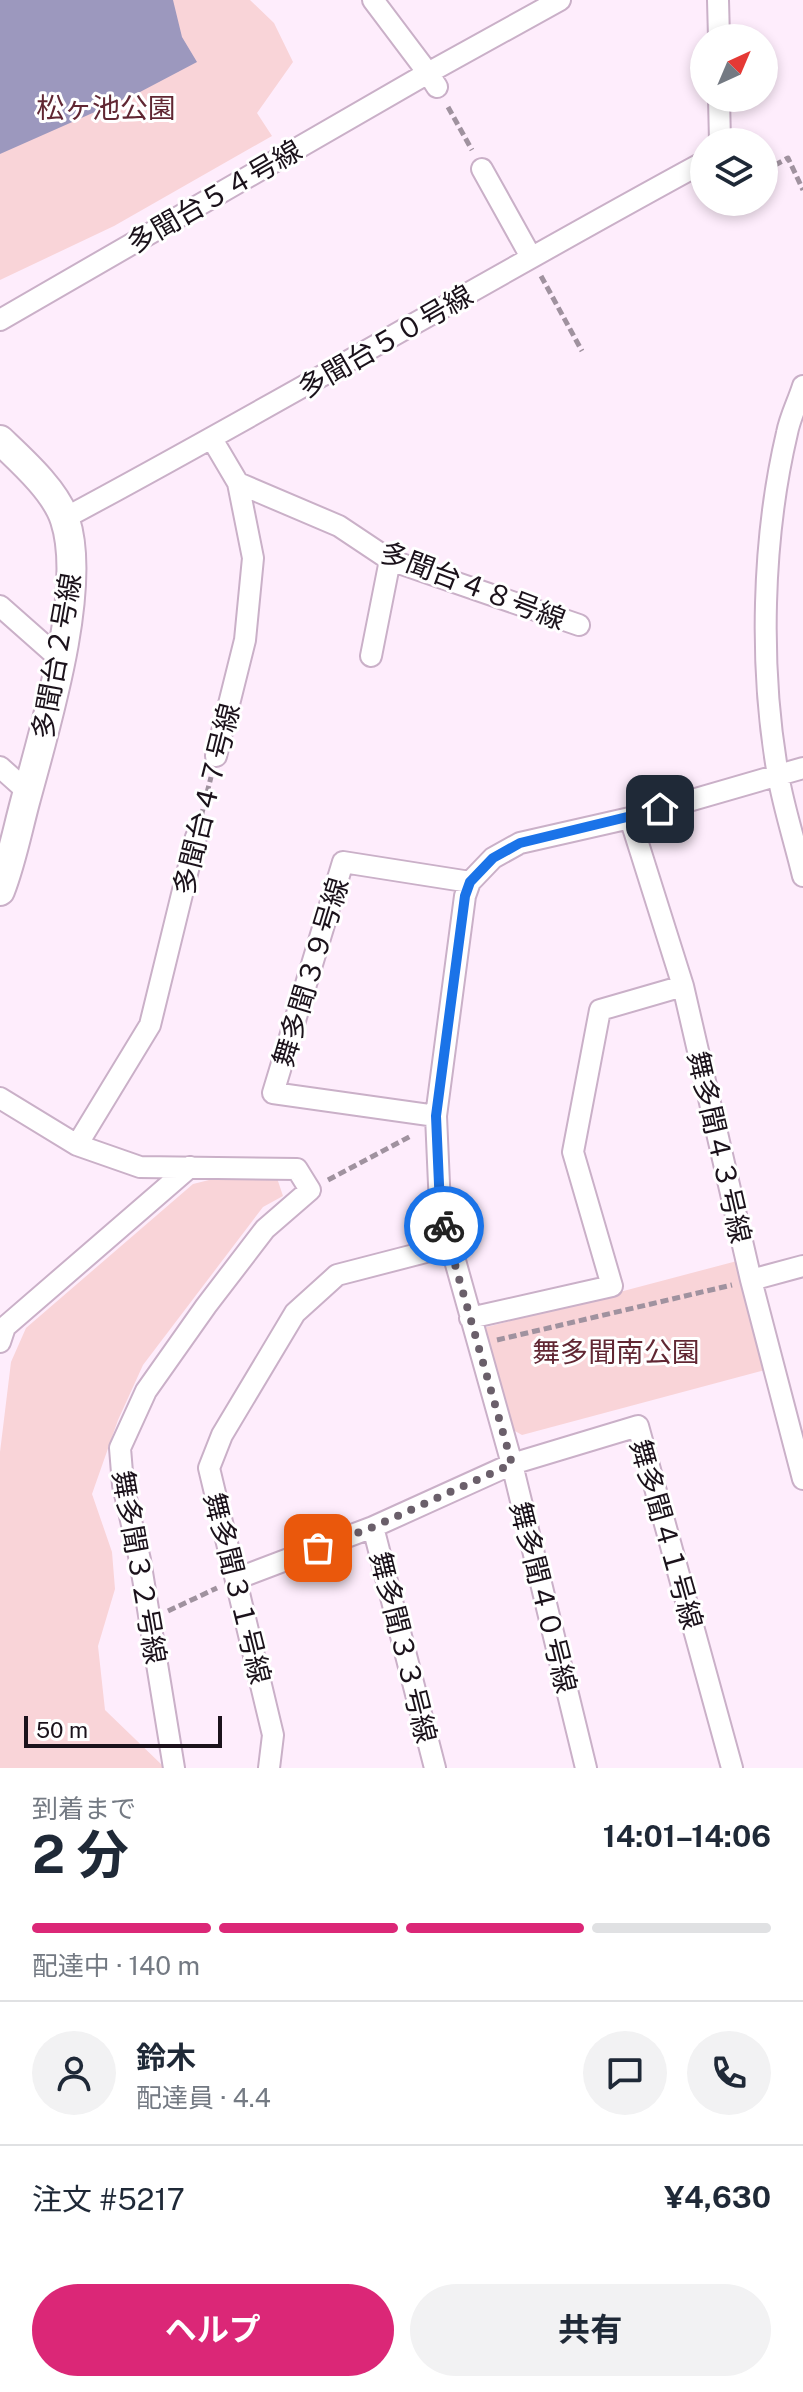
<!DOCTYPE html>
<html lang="ja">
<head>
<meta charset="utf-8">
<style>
  :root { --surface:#fff; --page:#f2f2f3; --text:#1f2937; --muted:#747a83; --line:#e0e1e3; --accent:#db2777 }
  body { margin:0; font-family:"Public Sans","Noto Sans JP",sans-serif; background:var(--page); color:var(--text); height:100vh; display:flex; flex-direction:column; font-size:30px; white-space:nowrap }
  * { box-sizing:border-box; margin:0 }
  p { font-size:26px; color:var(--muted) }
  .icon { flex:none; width:44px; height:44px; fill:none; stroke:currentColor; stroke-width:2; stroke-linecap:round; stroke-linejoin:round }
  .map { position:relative; height:1768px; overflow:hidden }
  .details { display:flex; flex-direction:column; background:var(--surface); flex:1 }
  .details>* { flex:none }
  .needle { width:52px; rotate:44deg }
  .tools { position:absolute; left:690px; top:24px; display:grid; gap:16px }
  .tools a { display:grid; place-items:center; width:88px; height:88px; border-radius:50%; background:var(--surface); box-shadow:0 4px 12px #0003; font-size:40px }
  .scale { position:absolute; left:24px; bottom:20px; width:198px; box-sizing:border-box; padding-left:8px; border:4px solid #1b121b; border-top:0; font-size:22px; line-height:28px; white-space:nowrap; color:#1b121b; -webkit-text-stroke:6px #fff; paint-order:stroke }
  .pin { position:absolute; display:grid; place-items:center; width:68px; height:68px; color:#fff; margin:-34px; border-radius:16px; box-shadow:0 4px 12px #0006 }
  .courier { position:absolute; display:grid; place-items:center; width:80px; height:80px; margin:-40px; border:6px solid #1a73e8; border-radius:50%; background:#fff; color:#222; box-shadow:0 2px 10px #0007 }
  .head em { font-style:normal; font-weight:700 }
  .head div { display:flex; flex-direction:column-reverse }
  .head { display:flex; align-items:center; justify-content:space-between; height:136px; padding:0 32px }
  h1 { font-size:52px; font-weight:700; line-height:60px }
  .bar { display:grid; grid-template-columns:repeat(4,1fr); gap:12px 8px; align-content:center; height:96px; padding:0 32px }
  .bar i { height:10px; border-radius:6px; background:var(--line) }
  .bar .selected { background:var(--accent) }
  .bar p { grid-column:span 4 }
  .line { display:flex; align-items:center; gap:20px; padding:0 32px; border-top:2px solid var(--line) }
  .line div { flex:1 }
  .round { display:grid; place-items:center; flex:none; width:84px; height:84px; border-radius:42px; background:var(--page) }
  .cta { display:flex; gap:16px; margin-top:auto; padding:16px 32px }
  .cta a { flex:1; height:92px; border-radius:48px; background:var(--accent); color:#fff; font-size:32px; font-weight:700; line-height:92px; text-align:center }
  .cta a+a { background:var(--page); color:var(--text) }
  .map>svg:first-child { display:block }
  .green { fill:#f9d4d8 }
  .water { fill:#9c98be }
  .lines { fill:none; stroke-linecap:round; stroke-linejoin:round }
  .street-casing { stroke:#cab0c8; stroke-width:24 }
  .secondary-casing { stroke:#cab0c8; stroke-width:32 }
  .path { stroke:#a0929f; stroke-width:5; stroke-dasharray:8 4; stroke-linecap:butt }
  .street { stroke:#fff; stroke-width:20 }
  .secondary { stroke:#fff; stroke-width:28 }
  .done { stroke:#6a5f6a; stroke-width:8; stroke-dasharray:0 14.4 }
  .route { stroke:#1a73e8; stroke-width:10 }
  .labels { text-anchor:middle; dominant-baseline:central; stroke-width:6; stroke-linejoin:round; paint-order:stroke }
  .park-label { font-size:28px; fill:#612733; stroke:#fff }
  .street-label { font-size:28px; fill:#1b121b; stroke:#fff }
</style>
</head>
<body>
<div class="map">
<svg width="803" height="1768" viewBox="0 0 803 1768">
  <rect width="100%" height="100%" fill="#feedfc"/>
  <path class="green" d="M0,0H250L274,23L293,62L257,113L272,136L114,226L0,280Z
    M229,1175L277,1178L283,1196L263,1207L143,1365L118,1420L92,1494L112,1552L115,1589L98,1646L105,1710L162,1765V1768H0V1452L11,1362L26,1328L193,1184Z
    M737,1261L765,1370L522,1435L508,1427L483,1328Z"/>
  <path class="water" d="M0,0H173L182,37L197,62L140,92L0,154Z"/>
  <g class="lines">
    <g class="street-casing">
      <path id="street" d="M373,0L428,73L560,0
        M718,0L719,38
        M719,98L720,142
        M482,169L531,257
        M0,320L428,73L437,87
        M803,386C798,402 790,417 787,433C762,539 759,667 778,775C784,809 795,842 803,876
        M212,439L238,483L253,558L245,640L216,756
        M238,483L339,526L390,560L579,625
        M65,518C280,403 490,278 704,162
        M0,606L60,659
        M371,656L390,560
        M0,767L28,792
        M630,818L683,986L751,1280L803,1479
        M0,1098L77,1145L140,1167L297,1169L310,1190L265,1229L206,1306L146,1391L120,1448L123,1485L140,1560L174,1768
        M436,1116L273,1093L343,862L470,882
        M77,1145L150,1025L196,837
        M751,1280L803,1266
        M470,1318L612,1286L573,1152L600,1010L683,986
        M0,1342L5,1327L190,1167
        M373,1527L435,1768
        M236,1579L373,1527L512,1464L638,1426L732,1768
        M269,1768L273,1735L209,1468L222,1435L295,1313L337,1275L449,1246
        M586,1768L512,1464L440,1207L436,1116L465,896L470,882L493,858L520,843L630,818L803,768"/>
    </g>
    <g class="secondary-casing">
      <path id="secondary" d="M0,440C21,460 56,491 65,520C88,589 44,731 25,802C17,832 11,863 0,891"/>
    </g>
    <path class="path" d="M448,107L472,150
      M764,171L788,158L803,190
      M541,276L582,351
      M201,817L211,777
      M328,1180L411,1136
      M497,1340L732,1285
      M168,1611L217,1588"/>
    <use href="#street" class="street"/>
    <use href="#secondary" class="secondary"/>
  </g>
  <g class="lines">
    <path class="done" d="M318,1548L373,1527L512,1464L444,1226"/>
    <path class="route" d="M444,1226L440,1207L436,1116L465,896L470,882L493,858L520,843L660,809"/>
  </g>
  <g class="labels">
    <g class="park-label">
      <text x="106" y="107">松ヶ池公園</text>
      <text x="616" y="1351">舞多聞南公園</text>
    </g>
    <g class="street-label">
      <text transform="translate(214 196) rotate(-30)">多聞台５４号線</text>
      <text transform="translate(385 341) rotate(-30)">多聞台５０号線</text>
      <text transform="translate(473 585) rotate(21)">多聞台４８号線</text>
      <text transform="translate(56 656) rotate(-80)">多聞台２号線</text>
      <text transform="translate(206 799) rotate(-76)">多聞台４７号線</text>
      <text transform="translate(310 972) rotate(-73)">舞多聞３９号線</text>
      <text transform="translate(720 1147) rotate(77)">舞多聞４３号線</text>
      <text transform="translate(667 1534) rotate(74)">舞多聞４１号線</text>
      <text transform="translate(140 1567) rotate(80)">舞多聞３２号線</text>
      <text transform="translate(238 1588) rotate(76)">舞多聞３１号線</text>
      <text transform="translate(544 1597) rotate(76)">舞多聞４０号線</text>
      <text transform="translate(404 1647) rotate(76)">舞多聞３３号線</text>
    </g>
  </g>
</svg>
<div class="tools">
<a><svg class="needle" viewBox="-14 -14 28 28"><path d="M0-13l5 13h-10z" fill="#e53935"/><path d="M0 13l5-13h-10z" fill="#747a83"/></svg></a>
<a><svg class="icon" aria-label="layers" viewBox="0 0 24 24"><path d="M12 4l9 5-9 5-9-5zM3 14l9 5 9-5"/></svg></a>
</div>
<div class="scale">50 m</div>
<div class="pin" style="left:318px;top:1548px;background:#ea580c"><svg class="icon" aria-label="bag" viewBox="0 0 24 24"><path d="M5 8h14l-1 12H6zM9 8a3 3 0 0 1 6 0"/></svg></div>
<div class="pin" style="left:660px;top:809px;background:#1f2937"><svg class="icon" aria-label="home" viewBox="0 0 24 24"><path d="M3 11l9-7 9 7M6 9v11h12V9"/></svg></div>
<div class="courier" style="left:444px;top:1226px"><svg class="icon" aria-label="bike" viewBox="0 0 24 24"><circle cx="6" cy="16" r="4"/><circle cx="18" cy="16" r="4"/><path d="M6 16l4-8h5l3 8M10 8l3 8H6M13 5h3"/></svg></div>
</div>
<section class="details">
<div class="head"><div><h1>2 分</h1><p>到着まで</p></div><em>14:01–14:06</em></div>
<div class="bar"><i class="selected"></i><i class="selected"></i><i class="selected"></i><i></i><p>配達中 · 140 m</p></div>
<div class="line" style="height:144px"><a class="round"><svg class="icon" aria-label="person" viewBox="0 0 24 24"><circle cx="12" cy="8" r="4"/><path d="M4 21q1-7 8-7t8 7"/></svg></a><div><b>鈴木</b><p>配達員 · 4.4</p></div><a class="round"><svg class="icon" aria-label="chat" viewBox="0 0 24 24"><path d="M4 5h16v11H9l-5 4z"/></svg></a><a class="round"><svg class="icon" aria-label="phone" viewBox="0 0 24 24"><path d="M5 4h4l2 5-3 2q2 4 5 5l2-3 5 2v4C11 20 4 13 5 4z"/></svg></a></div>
<div class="line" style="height:104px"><div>注文 #5217</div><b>¥4,630</b></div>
<div class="cta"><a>ヘルプ</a><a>共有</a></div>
</section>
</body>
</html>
